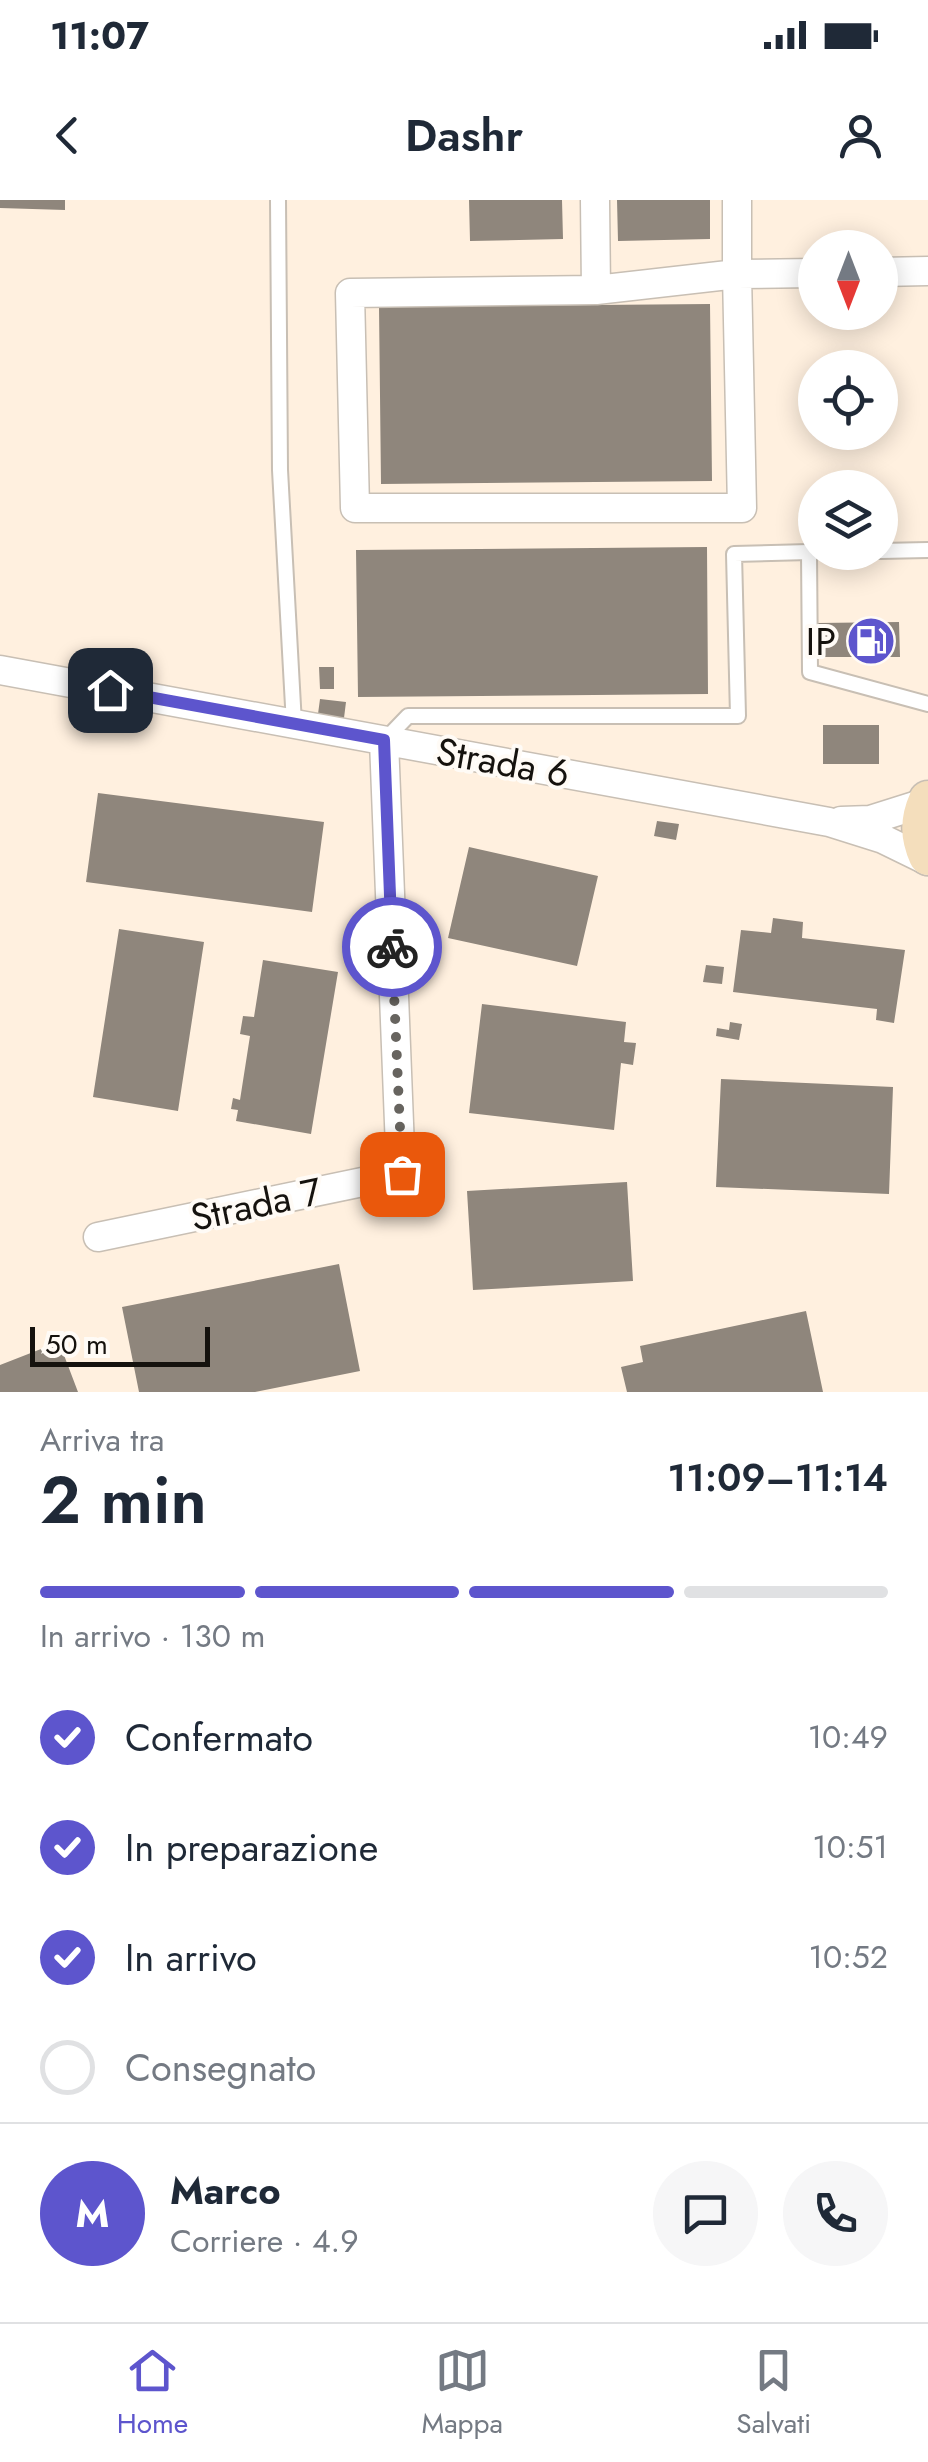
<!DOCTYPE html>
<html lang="it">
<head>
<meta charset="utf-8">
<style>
  :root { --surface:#fff; --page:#f6f6f7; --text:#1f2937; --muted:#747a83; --line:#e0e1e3; --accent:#5d55cd }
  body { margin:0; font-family:Jost,sans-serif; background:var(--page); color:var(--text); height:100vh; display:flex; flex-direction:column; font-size:38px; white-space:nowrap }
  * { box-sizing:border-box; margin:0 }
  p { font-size:32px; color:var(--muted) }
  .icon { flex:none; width:55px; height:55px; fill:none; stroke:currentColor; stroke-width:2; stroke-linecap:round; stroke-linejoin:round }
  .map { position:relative; height:1192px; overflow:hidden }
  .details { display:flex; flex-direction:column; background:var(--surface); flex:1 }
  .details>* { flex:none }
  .needle { width:65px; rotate:180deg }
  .buttons { position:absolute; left:798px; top:30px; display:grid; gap:20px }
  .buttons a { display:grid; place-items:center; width:100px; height:100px; border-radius:50%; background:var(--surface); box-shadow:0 5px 25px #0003; font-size:50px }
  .scale { position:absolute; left:30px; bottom:25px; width:180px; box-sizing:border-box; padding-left:10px; border:5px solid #15120e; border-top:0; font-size:28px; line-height:35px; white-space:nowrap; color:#15120e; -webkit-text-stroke:8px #fffbf6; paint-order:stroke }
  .pin { position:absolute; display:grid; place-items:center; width:85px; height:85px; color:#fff; margin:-42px; border-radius:20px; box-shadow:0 5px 15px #0006 }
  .courier { position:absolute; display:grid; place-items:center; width:100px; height:100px; margin:-50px; border:8px solid #5d55cd; border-radius:50%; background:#fff; color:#222; box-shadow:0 2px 12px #0007 }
  .overview em { font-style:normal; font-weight:600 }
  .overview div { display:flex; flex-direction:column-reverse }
  .overview { display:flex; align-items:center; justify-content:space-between; height:170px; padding:0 40px }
  h1 { font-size:65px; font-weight:600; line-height:75px }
  .bar { display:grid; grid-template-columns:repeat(4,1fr); gap:15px 10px; align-content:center; height:120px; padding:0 40px }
  .bar i { height:12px; border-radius:8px; background:var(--line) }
  .bar .active { background:var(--accent) }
  .bar p { grid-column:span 4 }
  .line { display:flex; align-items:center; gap:25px; padding:0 40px; border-top:2px solid var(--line) }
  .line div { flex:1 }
  .round { display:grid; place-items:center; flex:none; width:105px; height:105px; border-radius:52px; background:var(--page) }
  ol { padding:0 40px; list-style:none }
  li { display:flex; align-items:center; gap:30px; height:110px }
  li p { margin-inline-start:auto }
  li .icon { padding:10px; border-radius:50%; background:var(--accent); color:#fff; stroke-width:4 }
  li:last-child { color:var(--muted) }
  li i { width:55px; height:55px; border:5px solid var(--line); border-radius:50% }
  .status { display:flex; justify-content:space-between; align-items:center; height:70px; padding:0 50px; background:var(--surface); direction:ltr }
  .status svg { height:28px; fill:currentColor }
  header { display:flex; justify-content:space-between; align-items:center; height:130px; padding:0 40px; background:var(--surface); font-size:45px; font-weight:600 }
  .menu { display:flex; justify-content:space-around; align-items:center; height:140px; border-top:2px solid var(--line); background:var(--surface); font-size:28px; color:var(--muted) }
  .menu a { display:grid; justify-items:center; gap:5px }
  .menu .active { color:var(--accent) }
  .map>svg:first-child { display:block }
  .built { fill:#fff0df; fill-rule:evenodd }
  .building { fill:#8f867c }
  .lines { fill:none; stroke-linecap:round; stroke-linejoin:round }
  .lane-casing { stroke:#c8bfb4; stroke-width:18 }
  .street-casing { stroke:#c8bfb4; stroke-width:31 }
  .secondary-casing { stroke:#c8bfb4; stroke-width:41 }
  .lane { stroke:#fff; stroke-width:14 }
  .street { stroke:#fff; stroke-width:28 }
  .secondary { stroke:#f4debc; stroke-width:38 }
  .done { stroke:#67645f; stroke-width:10; stroke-dasharray:0 18 }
  .route { stroke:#5d55cd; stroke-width:12 }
  .labels { text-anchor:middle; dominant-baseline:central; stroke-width:8; stroke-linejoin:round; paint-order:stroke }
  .poi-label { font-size:38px; fill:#15120e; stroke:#fffbf6; text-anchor:end }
  .street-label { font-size:38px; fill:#15120e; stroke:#fffbf6 }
</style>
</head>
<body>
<div class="status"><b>11:07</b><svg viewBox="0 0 49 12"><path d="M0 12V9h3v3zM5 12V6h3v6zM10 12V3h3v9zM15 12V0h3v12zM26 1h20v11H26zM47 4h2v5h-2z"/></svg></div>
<header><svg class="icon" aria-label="back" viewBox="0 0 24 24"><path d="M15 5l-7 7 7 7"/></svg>Dashr<svg class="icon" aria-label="person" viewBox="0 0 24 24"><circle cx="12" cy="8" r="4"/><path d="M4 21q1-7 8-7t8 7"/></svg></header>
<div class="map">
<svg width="928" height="1192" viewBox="0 0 928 1192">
  <rect width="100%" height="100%" fill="#fffbf6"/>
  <path class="built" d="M0,0H928V1192H0ZM815,48H880V112H815ZM815,168H880V232H815ZM815,288H880V352H815Z"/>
  <path class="building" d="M0,0H65V10L0,8Z
    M469,0H562L563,39L470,41Z
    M617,0H710V39L618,41Z
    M710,104L712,281L381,284L379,107Z
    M707,347L708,494L358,497L356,350Z
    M899,422L900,457H818V423Z
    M319,467H334V489H320Z
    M320,499L346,502L344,518L318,514Z
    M823,525H879V564H823Z
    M98,593L324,622L312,712L86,682Z
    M657,621L679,624L676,640L654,636Z
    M469,647L598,676L577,766L448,738Z
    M773,718L803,722L802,738L905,750L894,823L876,820L877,809L733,792L741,730L771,733Z
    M119,729L204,742L178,911L93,897Z
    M263,760L338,772L311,934L236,921L238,910L231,909L233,898L240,900L250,836L240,834L243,816L254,817Z
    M706,765L724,767L722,784L703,782Z
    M482,804L626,822L624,842L636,843L633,865L621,863L614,930L469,913Z
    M730,822L742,824L739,840L716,836L717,828L729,830Z
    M721,879L893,887L889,994L716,987Z
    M627,982L633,1081L473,1090L467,991Z
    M339,1064L360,1171L255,1192H139L122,1107Z
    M806,1111L823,1192H627L621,1167L643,1162L640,1146Z
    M59,1142L78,1192H0V1165Z"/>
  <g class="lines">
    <g class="lane-casing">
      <path id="lane" d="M278,0L280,270L294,524
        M880,351L928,350
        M814,352H809L810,472L928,504
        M384,541L408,516H738L734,354L809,352"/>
    </g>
    <g class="street-casing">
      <path id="street" d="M595,0L596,90
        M737,0V74L596,90L350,93L355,308H742L737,74L815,73
        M880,72L928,71
        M0,470L829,622L883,639L928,661
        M841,621L870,620L927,602
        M98,1037L401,974L384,541"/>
    </g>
    <g class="secondary-casing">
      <path id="secondary" d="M928,600C919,620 919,636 928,656"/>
    </g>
    <use href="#lane" class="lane"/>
    <use href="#street" class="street"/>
    <use href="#secondary" class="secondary"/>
  </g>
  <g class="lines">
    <path class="done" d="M392,747L402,974"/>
    <path class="route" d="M110,490L384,540L392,747"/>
  </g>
  <defs>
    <g id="fuel-disc" transform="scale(2.5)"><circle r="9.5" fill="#5d55cd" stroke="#fffbf6"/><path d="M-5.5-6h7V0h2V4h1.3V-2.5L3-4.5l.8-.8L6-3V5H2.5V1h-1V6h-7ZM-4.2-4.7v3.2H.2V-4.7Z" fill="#fff"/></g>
  </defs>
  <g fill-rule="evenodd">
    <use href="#fuel-disc" x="871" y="441"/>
  </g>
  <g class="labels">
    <g class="poi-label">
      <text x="836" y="441">IP</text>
    </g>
    <g class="street-label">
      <text transform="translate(503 562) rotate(10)">Strada 6</text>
      <text transform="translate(256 1004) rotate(-12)">Strada 7</text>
    </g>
  </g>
</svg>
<div class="buttons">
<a><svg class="needle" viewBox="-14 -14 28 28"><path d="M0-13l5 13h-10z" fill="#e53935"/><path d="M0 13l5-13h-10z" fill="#747a83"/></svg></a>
<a><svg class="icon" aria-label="locate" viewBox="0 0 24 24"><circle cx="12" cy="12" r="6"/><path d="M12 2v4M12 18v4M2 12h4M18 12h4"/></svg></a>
<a><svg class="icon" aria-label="layers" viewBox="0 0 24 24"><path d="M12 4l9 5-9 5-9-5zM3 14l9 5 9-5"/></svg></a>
</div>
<div class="scale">50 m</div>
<div class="pin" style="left:402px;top:974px;background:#ea580c"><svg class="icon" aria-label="bag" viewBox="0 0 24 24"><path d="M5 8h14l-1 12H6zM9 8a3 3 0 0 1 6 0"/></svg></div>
<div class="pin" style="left:110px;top:490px;background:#1f2937"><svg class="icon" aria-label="home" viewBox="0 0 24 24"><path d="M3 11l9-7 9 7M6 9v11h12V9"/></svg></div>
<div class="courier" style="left:392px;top:747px"><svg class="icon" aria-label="bike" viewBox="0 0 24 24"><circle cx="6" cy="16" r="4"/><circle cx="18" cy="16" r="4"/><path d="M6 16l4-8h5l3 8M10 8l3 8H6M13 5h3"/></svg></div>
</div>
<section class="details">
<div class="overview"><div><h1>2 min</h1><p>Arriva tra</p></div><em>11:09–11:14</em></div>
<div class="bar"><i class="active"></i><i class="active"></i><i class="active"></i><i></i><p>In arrivo · 130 m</p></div>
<ol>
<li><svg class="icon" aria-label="check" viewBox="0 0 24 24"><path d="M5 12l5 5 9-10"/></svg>Confermato<p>10:49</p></li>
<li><svg class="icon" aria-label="check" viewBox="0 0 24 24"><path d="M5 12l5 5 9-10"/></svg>In preparazione<p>10:51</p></li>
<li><svg class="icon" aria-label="check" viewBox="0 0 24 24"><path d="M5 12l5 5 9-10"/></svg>In arrivo<p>10:52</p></li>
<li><i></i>Consegnato</li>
</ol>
<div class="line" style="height:180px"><b class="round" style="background:var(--accent);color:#fff">M</b><div><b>Marco</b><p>Corriere · 4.9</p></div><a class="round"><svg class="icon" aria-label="chat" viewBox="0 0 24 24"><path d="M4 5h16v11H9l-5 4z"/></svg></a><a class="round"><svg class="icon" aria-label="phone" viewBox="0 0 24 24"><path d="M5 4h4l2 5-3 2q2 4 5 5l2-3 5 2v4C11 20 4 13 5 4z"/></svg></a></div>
</section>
<nav class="menu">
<a class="active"><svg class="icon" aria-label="home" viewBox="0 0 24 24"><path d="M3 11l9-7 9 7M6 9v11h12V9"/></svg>Home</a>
<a><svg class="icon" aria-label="map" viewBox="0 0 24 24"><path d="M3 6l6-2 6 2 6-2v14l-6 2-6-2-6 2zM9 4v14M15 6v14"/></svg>Mappa</a>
<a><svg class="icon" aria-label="saved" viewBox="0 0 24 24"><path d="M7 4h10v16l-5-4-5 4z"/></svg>Salvati</a>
</nav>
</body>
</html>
